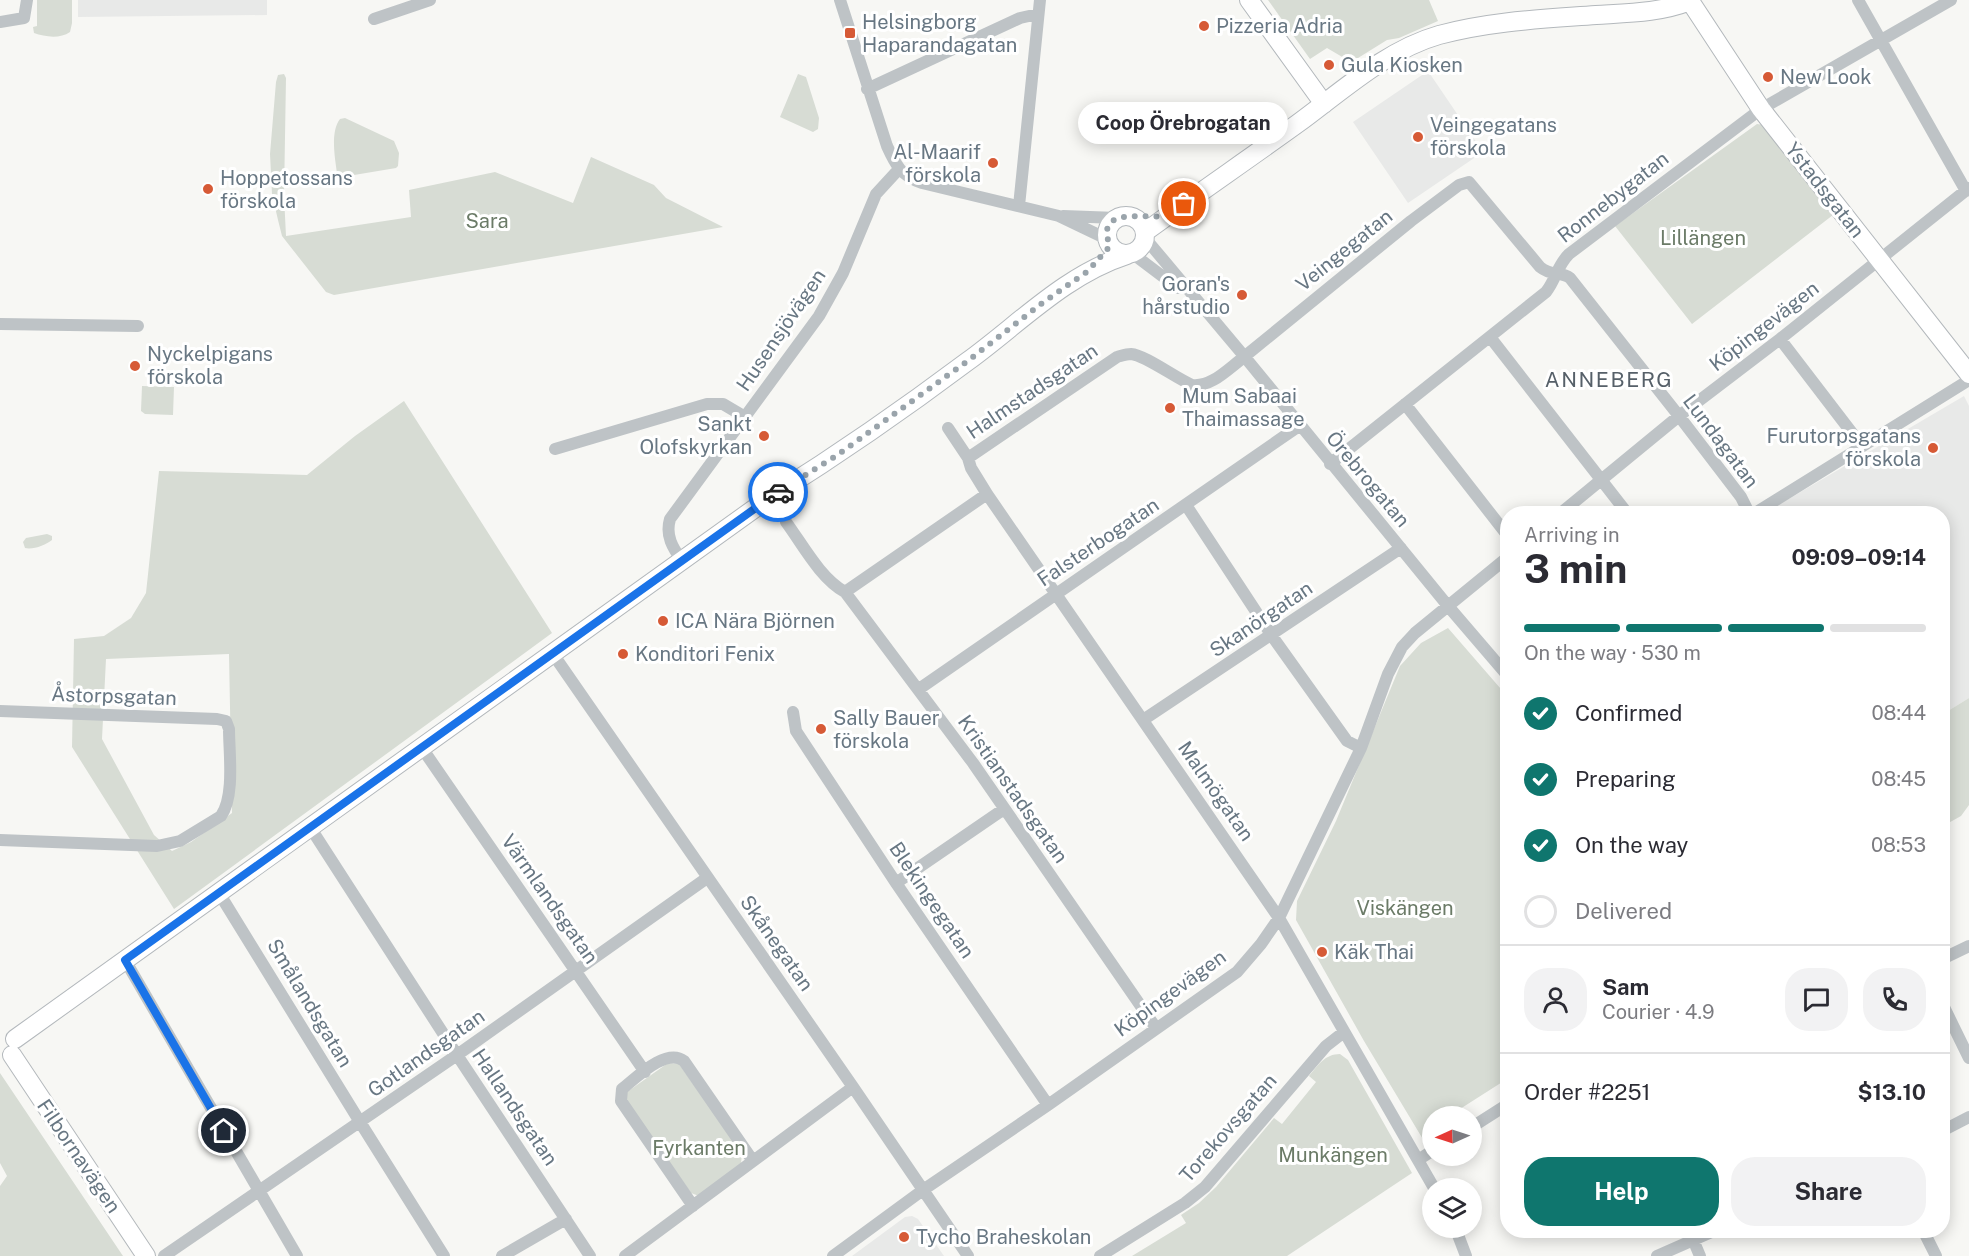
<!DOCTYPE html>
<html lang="en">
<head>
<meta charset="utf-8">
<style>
  :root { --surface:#fff; --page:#f2f2f3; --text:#2b2b33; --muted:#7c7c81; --line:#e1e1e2; --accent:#0f766e }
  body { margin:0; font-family:"Public Sans",sans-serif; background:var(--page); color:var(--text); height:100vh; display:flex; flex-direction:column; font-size:22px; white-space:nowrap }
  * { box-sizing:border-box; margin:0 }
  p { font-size:20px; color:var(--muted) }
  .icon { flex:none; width:33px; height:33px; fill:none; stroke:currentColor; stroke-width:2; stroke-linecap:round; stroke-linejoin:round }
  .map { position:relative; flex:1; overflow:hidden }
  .drawer { position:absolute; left:1500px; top:506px; width:450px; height:732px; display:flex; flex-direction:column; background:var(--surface); border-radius:24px; box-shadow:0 3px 15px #0003 }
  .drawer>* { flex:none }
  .needle { width:39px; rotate:267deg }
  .buttons { position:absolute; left:1422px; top:1106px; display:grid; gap:12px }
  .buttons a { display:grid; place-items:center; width:60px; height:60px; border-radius:50%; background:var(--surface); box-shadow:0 3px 15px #0003; font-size:30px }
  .pin { position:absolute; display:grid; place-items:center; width:51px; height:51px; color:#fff; margin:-26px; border:3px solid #fff; border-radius:50%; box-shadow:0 2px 6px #0007 }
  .courier { position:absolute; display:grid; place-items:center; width:60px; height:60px; margin:-30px; border:4px solid #1a73e8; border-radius:50%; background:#fff; color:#222; box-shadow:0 2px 8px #0007 }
  .bubble { position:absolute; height:42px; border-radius:21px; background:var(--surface); box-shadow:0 3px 15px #0003; font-size:20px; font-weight:700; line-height:42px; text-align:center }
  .headline em { font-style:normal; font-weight:700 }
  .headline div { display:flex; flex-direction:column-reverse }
  .headline { display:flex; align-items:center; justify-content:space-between; height:102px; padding:0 24px }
  h1 { font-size:39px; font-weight:700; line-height:45px }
  .bar { display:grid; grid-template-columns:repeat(4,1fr); gap:9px 6px; align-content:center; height:72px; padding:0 24px }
  .bar i { height:8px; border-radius:4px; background:var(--line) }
  .bar .selected { background:var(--accent) }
  .bar p { grid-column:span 4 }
  .line { display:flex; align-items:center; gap:15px; padding:0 24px; border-top:2px solid var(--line) }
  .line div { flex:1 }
  .round { display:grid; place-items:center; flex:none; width:63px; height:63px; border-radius:24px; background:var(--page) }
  ol { padding:0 24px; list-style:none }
  li { display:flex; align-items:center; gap:18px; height:66px }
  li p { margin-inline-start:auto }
  li .icon { padding:6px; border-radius:50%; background:var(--accent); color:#fff; stroke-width:4 }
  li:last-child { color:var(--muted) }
  li i { width:33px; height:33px; border:3px solid var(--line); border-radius:50% }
  .cta { display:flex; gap:12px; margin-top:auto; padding:12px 24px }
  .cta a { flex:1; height:69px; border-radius:24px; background:var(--accent); color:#fff; font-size:24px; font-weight:700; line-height:69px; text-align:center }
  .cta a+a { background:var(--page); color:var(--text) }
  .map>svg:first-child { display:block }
  .built { fill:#e8e9e8 }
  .green { fill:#d7dcd4; fill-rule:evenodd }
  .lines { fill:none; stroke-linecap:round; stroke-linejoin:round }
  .secondary-casing { stroke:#b3b8bc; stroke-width:20 }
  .street { stroke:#bec3c6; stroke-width:12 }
  .secondary { stroke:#fff; stroke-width:18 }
  .done { stroke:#9aa4ab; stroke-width:6; stroke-dasharray:0 10.8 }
  .route { stroke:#1a73e8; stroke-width:8 }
  .poi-dot { fill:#d65a36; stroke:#fff; stroke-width:2 }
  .labels { text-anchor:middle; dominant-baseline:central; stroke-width:6; stroke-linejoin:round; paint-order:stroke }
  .poi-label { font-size:20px; fill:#687783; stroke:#fff; text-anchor:start }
  .street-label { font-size:20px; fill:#687783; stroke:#fff }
  .park-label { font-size:20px; fill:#6b7b67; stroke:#fff }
  .neighbourhood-label { font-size:21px; letter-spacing:1.5px; fill:#566069; stroke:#fff }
</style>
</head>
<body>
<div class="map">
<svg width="1969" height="1256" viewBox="0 0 1969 1256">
  <rect width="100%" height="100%" fill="#f7f7f4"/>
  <path class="built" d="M78,0H267V15L78,17Z
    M1428,71L1483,152L1408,203L1353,122Z
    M1964,396L1969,406V698L1943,714L1942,513H1765Z
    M912,1216L918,1219L944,1256H852L905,1217Z"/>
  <path class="green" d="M37,0H72V23L70,32C60,39 45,37 34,33L33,27L37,26Z
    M1268,0H1429L1438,21L1399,38L1387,40L1358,58L1350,67L1344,58L1327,48L1310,59Z
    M284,74L286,78L284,196L286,236L411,217L409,190L495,172L573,203L591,157L654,185L666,198L723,227L334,295L326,292L282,236L278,220L272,194L270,154L276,82L278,75Z
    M798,74L806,77L819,118L818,129L813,132L780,117Z
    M345,118L394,141L399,153L398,166L396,168L342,177L337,173C335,158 330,132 340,119Z
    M1757,124L1764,125L1833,215L1692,324L1615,226Z
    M142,386L174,387L173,415L145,414L141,411Z
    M404,401L552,633L174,909L72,747L74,639L104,636L131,618L146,593L159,471L307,475L355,436ZM229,654L232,813L191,842L172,851L154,835L102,739L106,659Z
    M47,534L52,536V540C46,545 33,550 25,548L23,542L26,538Z
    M1448,628L1507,696V1079L1449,1116H1432V1141H1424L1364,1041L1296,920L1297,901L1336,821L1400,666L1421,643Z
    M1969,698V805L1961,816L1943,826V714Z
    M1340,1054L1348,1060L1412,1173L1287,1256H1132L1186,1223L1181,1215L1199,1203L1216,1187L1274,1118L1282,1124L1316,1082L1309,1076C1318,1065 1325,1054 1340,1054Z
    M668,1063L679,1064L742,1153L741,1164L699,1196L691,1193L627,1102V1092Z
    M0,1073L123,1256H0V1186L7,1176L0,1163Z"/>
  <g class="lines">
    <g class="secondary-casing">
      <path id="secondary" d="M1249,0L1324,104
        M1107 235a19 19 0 1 1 38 0a19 19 0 1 1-38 0Z
        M1145,232C1196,195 1247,160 1297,124C1341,92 1386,50 1439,35C1491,21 1543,19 1596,15C1628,13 1660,13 1690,1L1761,109L1969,374
        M15,1039L772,496C839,454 904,409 968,361C1019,324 1065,275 1127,255
        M12,1055L146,1256"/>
    </g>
    <path class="street" d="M840,0L887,146C895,164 902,177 922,183L1059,216L1107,239
      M1858,0L1966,191
      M374,19L430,0
      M0,22L24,18L27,0
      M867,89L1020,18L1038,14
      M1019,206L1040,0
      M1063,216L1117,218
      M1145,238L1244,356L1448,606L1508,676
      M1133,254L1178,288
      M0,324L138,326
      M1490,337L1627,513
      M1780,339L1862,446
      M1405,404L1508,536
      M948,428L968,458L971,468L987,494L1279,918L1434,1188
      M555,449L707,404H723L745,417
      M968,458L1117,357C1121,356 1126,354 1131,354C1145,355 1177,379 1192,385C1210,387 1225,372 1239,361L1411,221L1459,185L1469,182L1540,267C1552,277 1561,271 1570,278L1679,416L1741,497L1749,513
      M1330,464L1546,292C1556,279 1557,266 1569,254L1761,109L1951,0
      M1186,505L1272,636L1347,741L1361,748
      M1561,513L1679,416L1780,339L1969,188
      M1755,513L1969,380
      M786,522C803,545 820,578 845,592L973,763L1156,1028
      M682,561C673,548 665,536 670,519L819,316L843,273L876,194L899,169
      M845,592L987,494
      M553,654L853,1087L968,1256
      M919,689L1299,426
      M0,711L217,719L226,721L229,729C229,753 235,796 221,816L180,841L157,846L0,840
      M793,712L796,731L896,883L1048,1105
      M1143,720L1401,548
      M422,748L645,1072
      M310,827L457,1055L590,1256
      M896,883L1004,809
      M219,893L360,1122L444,1256
      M1942,959L1969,946
      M125,960L297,1256
      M1942,1003L1969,1058
      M1472,1127L1508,1104
      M1942,1131L1969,1117
      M1418,1160L1432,1151
      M693,1206L621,1101L622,1089C636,1078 666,1047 684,1061L753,1161
      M1455,1227L1466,1256
      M1689,1230L1700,1256
      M1923,1230L1936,1256
      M164,1256L457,1055L707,878
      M502,1256L566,1219
      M625,1256L853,1087
      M833,1256L923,1190L1048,1105L1237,972L1261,944L1279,918L1361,748L1388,674L1402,647L1415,633L1508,557
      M1100,1256L1185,1203L1205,1187L1326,1046L1344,1032
      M1657,1256L1716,1230"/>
    <use href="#secondary" class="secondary"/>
  </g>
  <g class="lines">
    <path class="done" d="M778,492L836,456L969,360L1041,304L1088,271L1110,246C1094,206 1144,219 1164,216C1172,215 1178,208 1184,204"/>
    <path class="route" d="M224,1131L125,960L778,492"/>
  </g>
  <g class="poi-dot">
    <circle cx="1204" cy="26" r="6"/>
    <rect x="844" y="27" width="12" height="12" rx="3"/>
    <circle cx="1329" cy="65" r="6"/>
    <circle cx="1768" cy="77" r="6"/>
    <circle cx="1418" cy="137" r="6"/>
    <circle cx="993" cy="163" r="6"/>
    <circle cx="208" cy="189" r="6"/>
    <circle cx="1242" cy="295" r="6"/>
    <circle cx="135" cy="366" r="6"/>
    <circle cx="1170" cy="408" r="6"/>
    <circle cx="764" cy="436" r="6"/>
    <circle cx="1933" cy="448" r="6"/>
    <circle cx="663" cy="621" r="6"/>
    <circle cx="623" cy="654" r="6"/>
    <circle cx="821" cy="729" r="6"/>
    <circle cx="1322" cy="952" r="6"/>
    <circle cx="904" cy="1237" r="6"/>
  </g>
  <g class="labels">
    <g class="poi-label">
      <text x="862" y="22">Helsingborg<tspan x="862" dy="23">Haparandagatan</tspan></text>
      <text x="1216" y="26">Pizzeria Adria</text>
      <text x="1341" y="65">Gula Kiosken</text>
      <text x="1780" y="77">New Look</text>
      <text x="1430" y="125">Veingegatans<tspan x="1430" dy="23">förskola</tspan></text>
      <text x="981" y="152" text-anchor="end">Al-Maarif<tspan x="981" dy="23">förskola</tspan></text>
      <text x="220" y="178">Hoppetossans<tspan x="220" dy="23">förskola</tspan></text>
      <text x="1230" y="284" text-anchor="end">Goran's<tspan x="1230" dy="23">hårstudio</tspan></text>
      <text x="147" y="354">Nyckelpigans<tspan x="147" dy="23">förskola</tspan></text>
      <text x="1182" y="396">Mum Sabaai<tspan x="1182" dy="23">Thaimassage</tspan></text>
      <text x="752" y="424" text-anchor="end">Sankt<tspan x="752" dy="23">Olofskyrkan</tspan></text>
      <text x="1921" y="436" text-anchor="end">Furutorpsgatans<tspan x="1921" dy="23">förskola</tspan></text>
      <text x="675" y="621">ICA Nära Björnen</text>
      <text x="635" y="654">Konditori Fenix</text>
      <text x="833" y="718">Sally Bauer<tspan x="833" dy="23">förskola</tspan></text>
      <text x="1334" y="952">Käk Thai</text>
      <text x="916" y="1237">Tycho Braheskolan</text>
    </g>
    <g class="street-label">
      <text transform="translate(1825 190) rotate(52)">Ystadsgatan</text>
      <text transform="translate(1613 197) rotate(-38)">Ronnebygatan</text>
      <text transform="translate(1344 250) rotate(-39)">Veingegatan</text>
      <text transform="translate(1764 326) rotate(-38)">Köpingevägen</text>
      <text transform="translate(781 330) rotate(-56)">Husensjövägen</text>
      <text transform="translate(1032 391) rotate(-34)">Halmstadsgatan</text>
      <text transform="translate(1721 441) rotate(53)">Lundagatan</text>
      <text transform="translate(1368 479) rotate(50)">Örebrogatan</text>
      <text transform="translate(1098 542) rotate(-34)">Falsterbogatan</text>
      <text transform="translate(1261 619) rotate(-34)">Skanörgatan</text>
      <text transform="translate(114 696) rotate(2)">Åstorpsgatan</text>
      <text transform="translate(1013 789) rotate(55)">Kristianstadsgatan</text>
      <text transform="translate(1216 791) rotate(55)">Malmögatan</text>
      <text transform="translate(550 899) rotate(55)">Värmlandsgatan</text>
      <text transform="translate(932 900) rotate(56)">Blekingegatan</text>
      <text transform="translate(777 943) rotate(55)">Skånegatan</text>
      <text transform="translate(1170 993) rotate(-36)">Köpingevägen</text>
      <text transform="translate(310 1003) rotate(59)">Smålandsgatan</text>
      <text transform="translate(426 1053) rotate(-35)">Gotlandsgatan</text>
      <text transform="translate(515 1107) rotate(56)">Hallandsgatan</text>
      <text transform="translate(1228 1128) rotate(-49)">Torekovsgatan</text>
      <text transform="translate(79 1156) rotate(56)">Filbornavägen</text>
    </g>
    <g class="park-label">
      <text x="487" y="221">Sara</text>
      <text x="1703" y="238">Lillängen</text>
      <text x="1405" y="908">Viskängen</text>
      <text x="699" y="1148">Fyrkanten</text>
      <text x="1333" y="1155">Munkängen</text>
    </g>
    <g class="neighbourhood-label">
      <text x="1609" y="379">ANNEBERG</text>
    </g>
  </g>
</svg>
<div class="buttons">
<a><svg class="needle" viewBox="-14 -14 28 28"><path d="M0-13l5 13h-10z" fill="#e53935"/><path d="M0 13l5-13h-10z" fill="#7c7c81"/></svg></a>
<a><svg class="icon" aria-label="layers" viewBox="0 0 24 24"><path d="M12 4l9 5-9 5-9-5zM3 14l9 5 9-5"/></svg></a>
</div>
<div class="pin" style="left:1184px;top:204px;background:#ea580c"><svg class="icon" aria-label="bag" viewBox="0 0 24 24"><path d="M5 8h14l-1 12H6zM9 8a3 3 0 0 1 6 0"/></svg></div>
<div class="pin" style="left:224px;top:1131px;background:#1f2937"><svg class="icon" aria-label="home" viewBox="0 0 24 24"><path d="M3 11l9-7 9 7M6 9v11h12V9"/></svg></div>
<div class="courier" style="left:778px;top:492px"><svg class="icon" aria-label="car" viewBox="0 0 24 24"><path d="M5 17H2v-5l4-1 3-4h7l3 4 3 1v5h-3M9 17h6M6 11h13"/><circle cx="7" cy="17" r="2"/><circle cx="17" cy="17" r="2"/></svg></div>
<div class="bubble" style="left:1078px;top:102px;width:210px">Coop Örebrogatan</div>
<section class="drawer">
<div class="headline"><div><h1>3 min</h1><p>Arriving in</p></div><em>09:09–09:14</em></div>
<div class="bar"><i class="selected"></i><i class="selected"></i><i class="selected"></i><i></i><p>On the way · 530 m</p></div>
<ol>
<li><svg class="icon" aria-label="check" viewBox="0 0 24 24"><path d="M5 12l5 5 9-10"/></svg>Confirmed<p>08:44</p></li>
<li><svg class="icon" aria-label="check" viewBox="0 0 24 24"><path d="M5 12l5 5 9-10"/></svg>Preparing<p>08:45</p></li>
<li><svg class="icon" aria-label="check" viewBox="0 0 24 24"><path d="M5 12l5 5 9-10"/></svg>On the way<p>08:53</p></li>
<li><i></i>Delivered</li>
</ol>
<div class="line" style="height:108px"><a class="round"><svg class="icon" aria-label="person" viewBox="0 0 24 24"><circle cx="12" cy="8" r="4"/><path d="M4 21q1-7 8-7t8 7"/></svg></a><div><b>Sam</b><p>Courier · 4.9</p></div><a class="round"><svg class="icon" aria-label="chat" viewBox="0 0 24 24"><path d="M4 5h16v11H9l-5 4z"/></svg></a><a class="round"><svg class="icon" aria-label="phone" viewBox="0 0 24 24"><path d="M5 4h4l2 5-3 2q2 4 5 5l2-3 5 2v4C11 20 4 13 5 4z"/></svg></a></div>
<div class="line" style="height:78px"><div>Order #2251</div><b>$13.10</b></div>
<div class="cta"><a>Help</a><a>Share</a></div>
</section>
</div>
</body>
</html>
